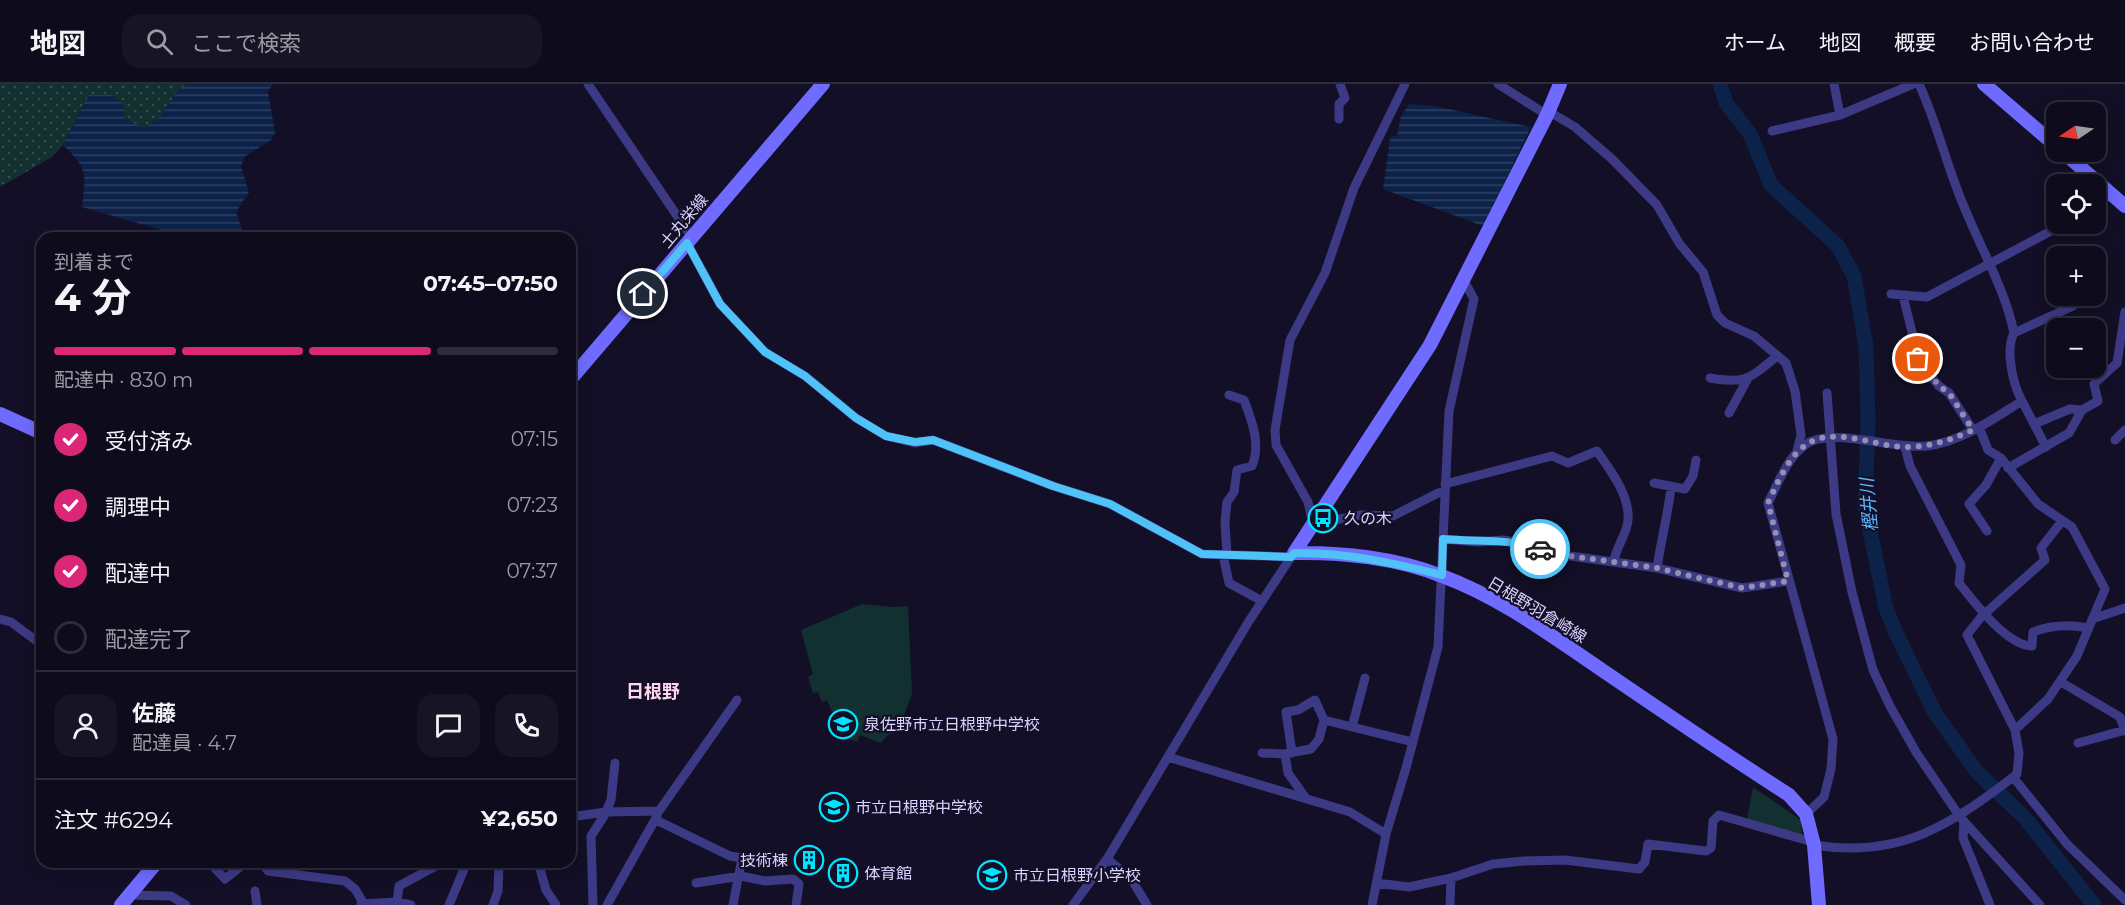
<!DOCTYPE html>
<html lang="ja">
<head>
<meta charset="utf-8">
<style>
  :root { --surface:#0e0b1c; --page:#171425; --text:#f1f3f6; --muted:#9b9ba3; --line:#2e2b3b; --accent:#db2777 }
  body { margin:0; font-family:Montserrat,"Noto Sans JP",sans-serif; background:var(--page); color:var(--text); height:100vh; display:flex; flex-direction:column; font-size:22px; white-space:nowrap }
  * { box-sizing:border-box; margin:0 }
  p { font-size:20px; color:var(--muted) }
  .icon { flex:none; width:33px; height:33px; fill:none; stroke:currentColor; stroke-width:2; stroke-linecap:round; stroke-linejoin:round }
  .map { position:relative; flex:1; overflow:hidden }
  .sheet { position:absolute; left:36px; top:148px; width:540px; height:636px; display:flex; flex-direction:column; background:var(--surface); border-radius:18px; box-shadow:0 3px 15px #0003,0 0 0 2px var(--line) }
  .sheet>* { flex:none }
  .needle { width:39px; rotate:257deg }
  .tools { position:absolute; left:2046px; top:18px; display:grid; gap:12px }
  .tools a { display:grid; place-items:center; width:60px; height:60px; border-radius:12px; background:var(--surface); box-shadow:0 3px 15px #0003,0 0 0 2px var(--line); font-size:30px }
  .pin { position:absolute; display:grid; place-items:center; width:51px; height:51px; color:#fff; margin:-26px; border:3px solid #fff; border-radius:50%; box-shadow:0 2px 6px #0007 }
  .courier { position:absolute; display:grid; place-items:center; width:60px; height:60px; margin:-30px; border:4px solid #4fc3f7; border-radius:50%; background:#fff; color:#222; box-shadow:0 2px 8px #0007 }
  .headline em { font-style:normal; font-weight:700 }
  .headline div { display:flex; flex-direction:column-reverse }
  .headline { display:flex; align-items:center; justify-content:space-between; height:102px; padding:0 18px }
  h1 { font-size:39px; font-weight:700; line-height:45px }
  .bar { display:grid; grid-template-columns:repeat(4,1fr); gap:9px 6px; align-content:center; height:72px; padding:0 18px }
  .bar i { height:8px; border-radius:4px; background:var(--line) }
  .bar .current { background:var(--accent) }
  .bar p { grid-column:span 4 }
  .line { display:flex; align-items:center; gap:15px; padding:0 18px; border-top:2px solid var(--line) }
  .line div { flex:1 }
  .round { display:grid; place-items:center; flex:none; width:63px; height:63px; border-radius:18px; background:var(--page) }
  ol { padding:0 18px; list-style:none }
  li { display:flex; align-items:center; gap:18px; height:66px }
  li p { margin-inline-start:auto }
  li .icon { padding:6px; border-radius:50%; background:var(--accent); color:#fff; stroke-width:4 }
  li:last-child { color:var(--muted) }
  li i { width:33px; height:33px; border:3px solid var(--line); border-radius:50% }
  header { display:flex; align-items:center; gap:36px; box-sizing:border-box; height:84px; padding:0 30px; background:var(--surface); border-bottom:2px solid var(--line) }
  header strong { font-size:28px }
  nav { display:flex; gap:33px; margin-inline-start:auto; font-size:21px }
  .search { width:420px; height:54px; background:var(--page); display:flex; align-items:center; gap:15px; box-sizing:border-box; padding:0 21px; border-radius:18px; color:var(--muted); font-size:22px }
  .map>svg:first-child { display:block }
  .grass { fill:url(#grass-dots) }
  .park { fill:#12302f }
  .water { fill:url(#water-rules) }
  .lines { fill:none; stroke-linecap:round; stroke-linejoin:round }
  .river { stroke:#0c2248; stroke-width:15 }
  .street { stroke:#3d3a85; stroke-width:9 }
  .secondary { stroke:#6f6bff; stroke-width:14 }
  .done { stroke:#948fb3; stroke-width:6; stroke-dasharray:0 10.8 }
  .route { stroke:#4fc3f7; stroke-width:8 }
  .labels { text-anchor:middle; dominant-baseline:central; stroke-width:4.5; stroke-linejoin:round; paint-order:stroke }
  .street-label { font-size:16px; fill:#d9d4ff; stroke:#130f26 }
  .poi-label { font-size:16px; fill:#d9d4ff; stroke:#130f26; text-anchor:start }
  .water-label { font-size:18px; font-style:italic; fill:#62b6ff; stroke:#130f26 }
  .neighbourhood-label { font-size:18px; font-weight:bold; fill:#ffd6f0; stroke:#130f26 }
</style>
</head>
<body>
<header>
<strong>地図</strong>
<div class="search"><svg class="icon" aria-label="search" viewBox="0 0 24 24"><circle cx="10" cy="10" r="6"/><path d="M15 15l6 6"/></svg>ここで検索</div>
<nav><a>ホーム</a><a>地図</a><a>概要</a><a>お問い合わせ</a></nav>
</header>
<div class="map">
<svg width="2125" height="821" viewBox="0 0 2125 821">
  <defs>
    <pattern id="grass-dots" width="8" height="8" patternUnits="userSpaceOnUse" patternTransform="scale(1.5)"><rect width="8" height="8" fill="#12302f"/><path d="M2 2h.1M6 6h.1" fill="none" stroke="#344d4e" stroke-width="1.8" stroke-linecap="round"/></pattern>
    <pattern id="water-rules" width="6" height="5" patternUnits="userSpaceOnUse" patternTransform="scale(1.5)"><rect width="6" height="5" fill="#0c2248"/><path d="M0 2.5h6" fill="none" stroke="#2f4163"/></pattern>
  </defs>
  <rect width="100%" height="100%" fill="#130f26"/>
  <path class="grass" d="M0,0H189L178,6L160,33L144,44L84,20L63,61L52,73L0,103Z"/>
  <path class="park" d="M862,520L893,523L908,522L912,610L898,647L888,651L881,659L860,651L857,658L842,652L827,616L822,618L818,608L813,609L808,593L813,590L801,546Z
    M1753,703L1801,736L1802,754L1747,736Z"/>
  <path class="water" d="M189,0H273L268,7L275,49L271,56L244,73L241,83L249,108L236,128L245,154H189L82,123C86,89 88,85 63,61L89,11H112L124,21V34L144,44L160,33L178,6Z
    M1409,20L1435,22L1531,43L1483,142L1383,105L1390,54L1397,51L1401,32Z"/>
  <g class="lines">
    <path class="river" d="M1720,0L1726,19L1750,50L1771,101L1838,162L1854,192L1866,262L1868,338L1865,423L1886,524L1895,547L1935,629L1977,688L2025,734L2094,821"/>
    <path class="street" d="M588,0L692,154
      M1405,0L1354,104L1325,189L1290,256L1275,346L1276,361L1308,418L1313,440L1361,431L1393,432L1438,409L1444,408
      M1498,0L1547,31
      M1834,0L1840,31
      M1548,27L1575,43L1612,75L1657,121L1679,159L1703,188L1717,231L1725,239L1754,252L1786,279L1795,307L1801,351L1797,367
      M1339,35V20L1345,14L1340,0
      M1772,47L1840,31L1913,0
      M2096,116L2105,102
      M687,159L720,220L765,268L805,292L856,334L886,352L915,359L933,356L1053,402L1110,420L1202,470L1291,473
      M1891,210L1927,213L2064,140
      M1903,212L1920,280L1939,302L1949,309L1973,346
      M2014,249L2073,222
      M1710,294C1745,300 1749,295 1776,273
      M1827,309L1836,430L1852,508L1873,586L1890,622L1916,668L1960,733L2040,821
      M2022,317L2046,363
      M1729,329L1747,296
      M2034,340L2070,325L2082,326
      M2115,356L2125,346
      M1905,363L1910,382L1961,481L1959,499C1974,518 2007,562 2032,562L2033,548C2051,541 2069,540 2088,544
      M2008,384L2069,349L2082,326L2098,317L2094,300L2117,279L2125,228
      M1654,399L1685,405L1693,392L1696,376
      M1445,400L1552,372L1568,379L1597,367C1610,386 1630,411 1628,436C1627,450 1616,463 1614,477
      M1987,447L1969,420L1986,401L2001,374
      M1443,455L1478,458L1503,456L1528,460L1556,470L1657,484L1742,504L1788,497
      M1223,471L1229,499L1262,517
      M1227,471L1225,438L1227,418L1234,408L1237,386L1252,382C1261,360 1252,337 1244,316L1229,311
      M1657,484C1661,456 1668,431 1671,403
      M0,535L11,538L42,561
      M2092,535L2125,524
      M2061,598L2120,633L2125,647
      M1352,643L1365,594
      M2015,646L1967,551L1981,533L2045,476L2041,464L2062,437
      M2078,659L2125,646
      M1262,669L1284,670L1311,665L1319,655L1324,636L1413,658
      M1292,669L1286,628L1298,626L1315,616L1324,636
      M1285,670L1288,689L1305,713
      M1168,673L1350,728L1386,750
      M2013,693L2067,760L2125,816
      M1806,730L1824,713L1831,685L1833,655L1768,419C1778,400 1787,374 1805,361C1830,342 1894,366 1927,362C1961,358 1993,335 2022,317C2013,301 2005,266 2014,249C2005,205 1982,167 1965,125C1947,84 1938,41 1919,0
      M570,733L606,728L659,727L737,616
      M656,736L730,772L742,774L733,821
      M1964,737L1963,754L1990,821
      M1814,761C1900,775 1951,741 2017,690L2019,669L2015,646L2048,615L2077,572L2105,505L2072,443L2038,420L2001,374L1988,366L1979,343
      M1107,775L1130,793L1147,821
      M209,778L225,795L246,778
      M261,778L268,787L345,797L355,805L364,820
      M448,778L464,784
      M538,778L546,806L556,821
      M696,799L741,792L765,797L793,795L799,800L796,821
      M1376,799L1409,803L1451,794L1493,780L1524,777L1565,776L1639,785L1645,778L1648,760L1706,767L1711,764L1713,737L1719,731L1813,758
      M255,807L257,821
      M129,811L171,812L186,821
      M397,818L399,802L443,778
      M361,820L397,818L411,821
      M449,821L467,778
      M493,821L498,807L499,778
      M593,821L591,752L604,732L611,716L615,679
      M607,821L657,732
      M1073,821L1107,775L1249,537L1293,470
      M1372,821L1386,750L1406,684L1438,563L1449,327L1474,215L1463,195
      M1450,821L1451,794"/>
    <path class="secondary" d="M1984,0L2056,62
      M2063,68L2125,122
      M570,296L823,0
      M0,330L42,349
      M1294,469C1342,468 1397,474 1442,492C1499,513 1549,550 1599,584C1662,627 1725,670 1789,711L1806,730L1814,761L1819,821
      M1294,469L1430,261L1547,31L1560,0
      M121,821L157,778"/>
  </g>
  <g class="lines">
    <path class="done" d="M1540,465L1556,470L1657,484L1742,504L1788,497L1768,419C1777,400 1788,373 1806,361C1833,341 1875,363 1906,363C1931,363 1950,356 1973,346L1949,309L1939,302L1918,275"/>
    <path class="route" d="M643,210L687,159L720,220L765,268L805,292L856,334L886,352L915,358L933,356L1053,402L1110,420L1202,470L1291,473L1294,469C1345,468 1393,479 1442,491L1443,455C1476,458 1508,454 1540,465"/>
  </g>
  <defs>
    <g id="bus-ring" transform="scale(1.5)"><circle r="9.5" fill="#130f26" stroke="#00e5ff" stroke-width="1.5"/><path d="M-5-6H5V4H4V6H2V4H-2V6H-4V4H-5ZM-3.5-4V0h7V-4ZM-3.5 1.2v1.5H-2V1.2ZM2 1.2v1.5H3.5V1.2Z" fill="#00e5ff"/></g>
    <g id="school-ring" transform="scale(1.5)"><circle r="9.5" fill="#130f26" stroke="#00e5ff" stroke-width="1.5"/><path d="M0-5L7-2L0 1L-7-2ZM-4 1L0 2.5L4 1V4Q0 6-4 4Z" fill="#00e5ff"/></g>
    <g id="building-ring" transform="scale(1.5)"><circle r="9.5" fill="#130f26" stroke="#00e5ff" stroke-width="1.5"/><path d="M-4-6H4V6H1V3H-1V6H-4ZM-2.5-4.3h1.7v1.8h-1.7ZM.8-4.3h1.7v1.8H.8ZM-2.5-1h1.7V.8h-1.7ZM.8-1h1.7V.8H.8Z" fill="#00e5ff"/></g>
  </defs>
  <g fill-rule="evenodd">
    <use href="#bus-ring" x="1323" y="434"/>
    <use href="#school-ring" x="843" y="640"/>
    <use href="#school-ring" x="834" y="723"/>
    <use href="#building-ring" x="809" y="776"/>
    <use href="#building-ring" x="843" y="789"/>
    <use href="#school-ring" x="992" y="791"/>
  </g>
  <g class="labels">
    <g class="street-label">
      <text transform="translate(684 137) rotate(-50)">土丸栄線</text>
      <text transform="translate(1537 526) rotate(31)">日根野羽倉崎線</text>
    </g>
    <g class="poi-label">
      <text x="1344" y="434">久の木</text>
      <text x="864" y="640">泉佐野市立日根野中学校</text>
      <text x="855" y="723">市立日根野中学校</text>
      <text x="788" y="776" text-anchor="end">技術棟</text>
      <text x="864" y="789">体育館</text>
      <text x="1013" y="791">市立日根野小学校</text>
    </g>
    <g class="water-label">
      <text transform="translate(1869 421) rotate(-95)">樫井川</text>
    </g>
    <g class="neighbourhood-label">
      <text x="653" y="608">日根野</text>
    </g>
  </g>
</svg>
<div class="tools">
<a><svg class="needle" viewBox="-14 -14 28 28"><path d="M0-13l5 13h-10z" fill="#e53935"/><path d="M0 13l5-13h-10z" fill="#9b9ba3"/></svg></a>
<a><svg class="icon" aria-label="locate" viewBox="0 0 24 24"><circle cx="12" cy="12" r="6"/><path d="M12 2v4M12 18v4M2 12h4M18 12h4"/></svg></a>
<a>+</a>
<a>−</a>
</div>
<div class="pin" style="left:1918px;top:275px;background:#ea580c"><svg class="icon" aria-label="bag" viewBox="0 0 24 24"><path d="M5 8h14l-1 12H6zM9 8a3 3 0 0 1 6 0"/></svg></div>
<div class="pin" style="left:643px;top:210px;background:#1f2937"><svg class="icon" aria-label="home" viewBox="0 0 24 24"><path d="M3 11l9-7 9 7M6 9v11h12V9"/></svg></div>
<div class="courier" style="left:1540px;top:465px"><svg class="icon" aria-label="car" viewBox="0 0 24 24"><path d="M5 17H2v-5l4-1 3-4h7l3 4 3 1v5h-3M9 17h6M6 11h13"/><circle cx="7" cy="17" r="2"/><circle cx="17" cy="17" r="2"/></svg></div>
<section class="sheet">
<div class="headline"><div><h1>4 分</h1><p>到着まで</p></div><em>07:45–07:50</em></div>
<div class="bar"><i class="current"></i><i class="current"></i><i class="current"></i><i></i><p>配達中 · 830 m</p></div>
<ol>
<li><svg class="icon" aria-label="check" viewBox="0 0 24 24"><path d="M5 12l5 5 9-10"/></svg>受付済み<p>07:15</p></li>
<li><svg class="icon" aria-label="check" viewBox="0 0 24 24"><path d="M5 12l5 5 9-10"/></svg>調理中<p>07:23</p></li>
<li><svg class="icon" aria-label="check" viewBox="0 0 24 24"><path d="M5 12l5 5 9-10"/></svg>配達中<p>07:37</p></li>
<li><i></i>配達完了</li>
</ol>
<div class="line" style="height:108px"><a class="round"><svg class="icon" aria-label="person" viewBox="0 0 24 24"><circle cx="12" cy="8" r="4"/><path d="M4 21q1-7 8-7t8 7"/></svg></a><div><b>佐藤</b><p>配達員 · 4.7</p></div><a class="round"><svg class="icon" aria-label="chat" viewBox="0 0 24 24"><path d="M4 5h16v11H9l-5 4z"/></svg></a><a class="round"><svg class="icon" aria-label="phone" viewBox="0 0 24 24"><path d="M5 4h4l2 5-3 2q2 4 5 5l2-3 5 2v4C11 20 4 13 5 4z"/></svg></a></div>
<div class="line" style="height:78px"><div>注文 #6294</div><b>¥2,650</b></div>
</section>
</div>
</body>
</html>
